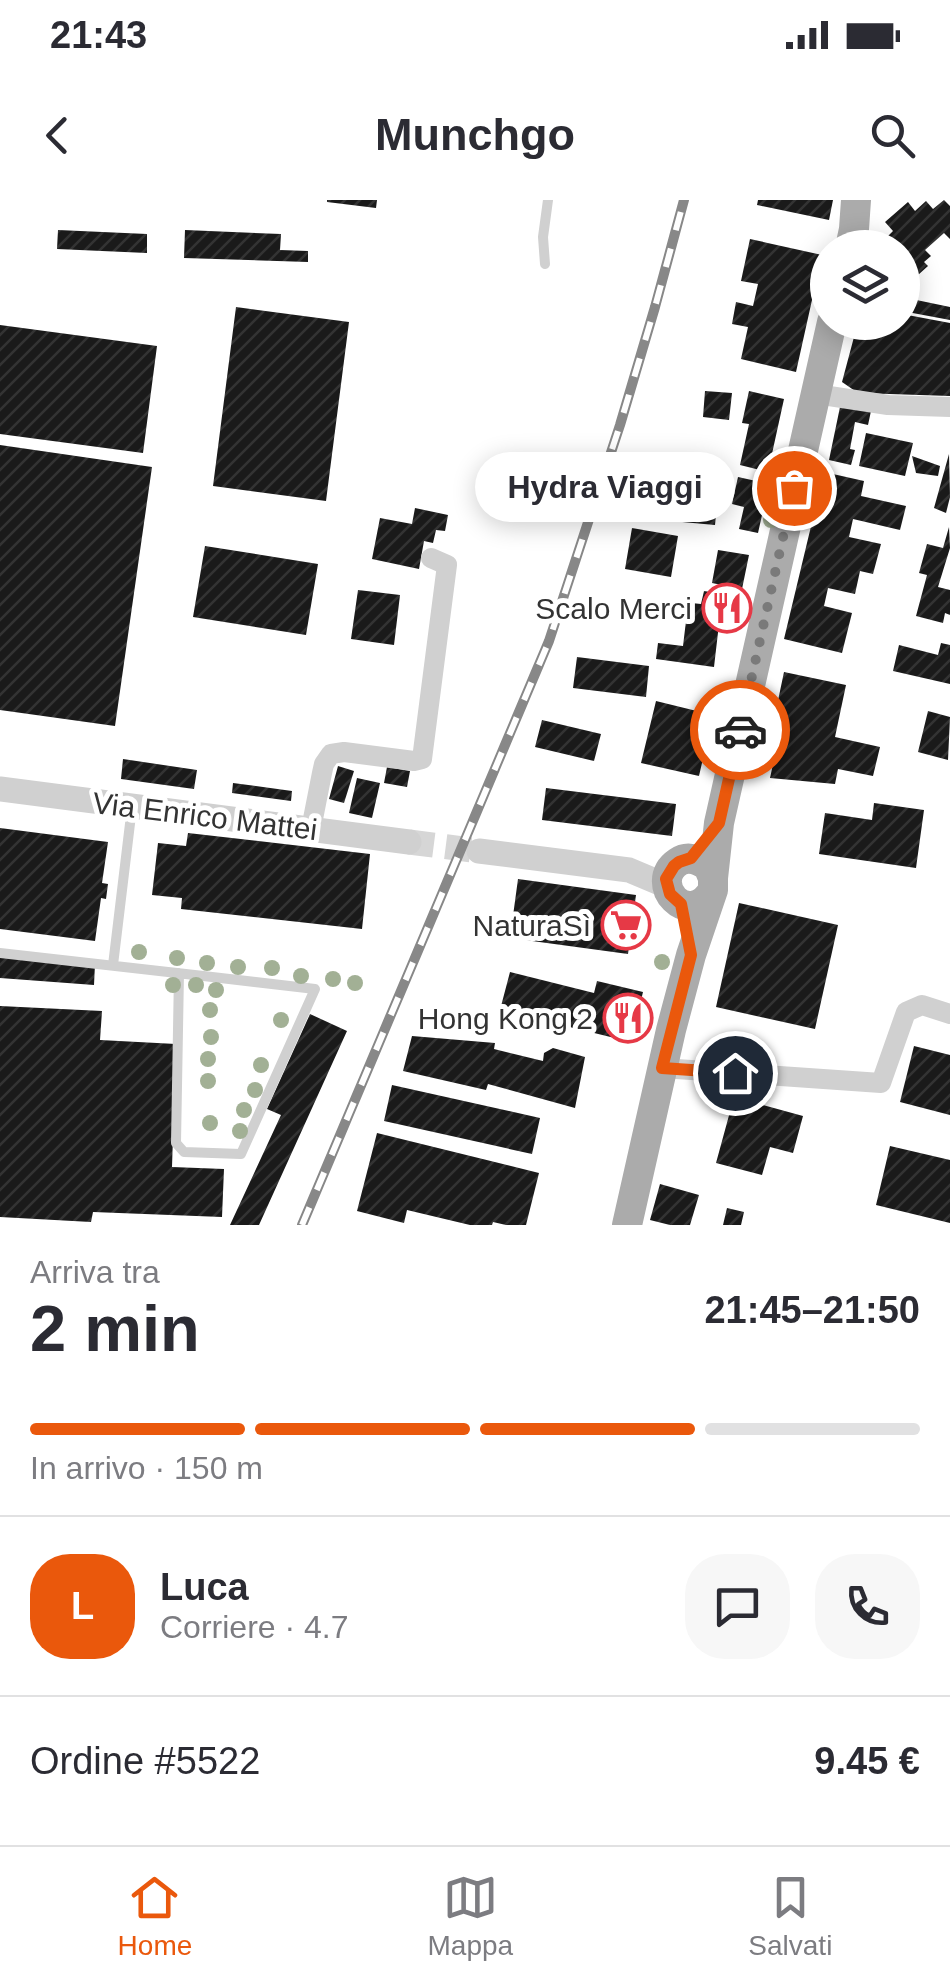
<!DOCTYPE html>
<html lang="it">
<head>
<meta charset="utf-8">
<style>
  :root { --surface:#fff; --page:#f7f7f7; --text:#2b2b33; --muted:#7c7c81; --line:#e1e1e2; --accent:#ea580c }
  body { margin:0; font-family:Arial,sans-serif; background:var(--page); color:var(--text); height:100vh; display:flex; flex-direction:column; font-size:38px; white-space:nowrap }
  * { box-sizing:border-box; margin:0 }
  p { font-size:32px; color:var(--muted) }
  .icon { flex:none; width:55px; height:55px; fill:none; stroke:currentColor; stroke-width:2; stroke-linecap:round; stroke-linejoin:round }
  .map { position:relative; height:1025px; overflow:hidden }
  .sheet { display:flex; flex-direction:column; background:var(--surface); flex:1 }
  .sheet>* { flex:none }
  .fabs { position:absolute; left:810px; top:30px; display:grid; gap:20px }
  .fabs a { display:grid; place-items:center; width:110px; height:110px; border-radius:50%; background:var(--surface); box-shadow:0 5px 25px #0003; font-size:50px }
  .pin { position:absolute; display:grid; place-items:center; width:85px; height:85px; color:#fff; margin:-42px; border:5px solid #fff; border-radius:50%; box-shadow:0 2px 10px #0007 }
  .courier { position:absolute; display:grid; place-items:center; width:100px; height:100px; margin:-50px; border:8px solid #ea580c; border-radius:50%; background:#fff; color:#222; box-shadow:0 2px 12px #0007 }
  .bubble { position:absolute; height:70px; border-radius:35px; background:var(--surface); box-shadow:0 5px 25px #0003; font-size:32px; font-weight:600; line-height:70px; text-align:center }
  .overview em { font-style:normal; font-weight:600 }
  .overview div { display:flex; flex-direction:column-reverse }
  .overview { display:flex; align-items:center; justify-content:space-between; height:170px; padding:0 30px }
  h1 { font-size:65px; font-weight:600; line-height:75px }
  .bar { display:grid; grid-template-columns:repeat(4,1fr); gap:15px 10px; align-content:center; height:120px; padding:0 30px }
  .bar i { height:12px; border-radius:8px; background:var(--line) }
  .bar .current { background:var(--accent) }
  .bar p { grid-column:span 4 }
  .line { display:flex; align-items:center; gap:25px; padding:0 30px; border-top:2px solid var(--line) }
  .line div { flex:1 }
  .round { display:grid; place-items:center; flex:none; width:105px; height:105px; border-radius:40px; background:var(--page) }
  .status { display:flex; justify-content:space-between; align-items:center; height:70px; padding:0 50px; background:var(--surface); direction:ltr }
  .status svg { height:28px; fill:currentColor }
  header { display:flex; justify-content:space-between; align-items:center; height:130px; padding:0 30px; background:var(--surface); font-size:45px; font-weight:600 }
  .menu { display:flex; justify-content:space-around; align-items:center; height:140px; border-top:2px solid var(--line); background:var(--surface); font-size:28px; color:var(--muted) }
  .menu a { display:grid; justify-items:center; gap:5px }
  .menu .current { color:var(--accent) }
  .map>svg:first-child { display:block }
  .building { fill:url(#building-hatch) }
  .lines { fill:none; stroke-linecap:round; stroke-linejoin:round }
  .tertiary-tunnel { stroke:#d6d6d6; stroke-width:25; stroke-dasharray:25 12; stroke-linecap:butt }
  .service { stroke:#d0d0d0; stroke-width:10 }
  .minor { stroke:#d0d0d0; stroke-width:20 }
  .tertiary { stroke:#d0d0d0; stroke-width:25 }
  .primary { stroke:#ababab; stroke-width:30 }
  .rail-casing { stroke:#888; stroke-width:10 }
  .rail { stroke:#fff; stroke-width:6; stroke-dasharray:19; stroke-linecap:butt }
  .tree { fill:#a2b095 }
  .done { stroke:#7a7a7a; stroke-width:10; stroke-dasharray:0 18 }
  .route { stroke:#ea580c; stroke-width:12 }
  .labels { text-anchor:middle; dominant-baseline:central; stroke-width:10; stroke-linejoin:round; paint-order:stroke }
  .poi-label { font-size:30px; fill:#333; stroke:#fff; text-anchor:end }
  .street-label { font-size:30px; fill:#333; stroke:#fff }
</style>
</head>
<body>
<div class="status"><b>21:43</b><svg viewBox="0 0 49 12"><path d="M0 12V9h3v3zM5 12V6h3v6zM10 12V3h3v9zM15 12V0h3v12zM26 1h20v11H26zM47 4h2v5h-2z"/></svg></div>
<header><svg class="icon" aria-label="back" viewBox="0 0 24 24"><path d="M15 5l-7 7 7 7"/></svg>Munchgo<svg class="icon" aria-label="search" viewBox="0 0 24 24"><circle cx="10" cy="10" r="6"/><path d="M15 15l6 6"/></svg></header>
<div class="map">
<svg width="950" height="1025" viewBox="0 0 950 1025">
  <defs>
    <pattern id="building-hatch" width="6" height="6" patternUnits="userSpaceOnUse" patternTransform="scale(2.5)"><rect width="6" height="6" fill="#1a1a1a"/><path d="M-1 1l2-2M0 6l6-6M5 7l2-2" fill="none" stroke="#333"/></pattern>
  </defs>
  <rect width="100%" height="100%" fill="#fff"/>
  <path class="building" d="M327,0H377L376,8L327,2Z
    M758,0H833L829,20L757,5Z
    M944,0L950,6V39L944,33L925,50L931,56L924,62L928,66L908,84L902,79V48H890L883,41L893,31L885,22L908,2L915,11L926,1L933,9Z
    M58,30L147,34V53L57,49Z
    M185,30L281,34L280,50L308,51V62L184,58Z
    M750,39L822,55L796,172L741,159L748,127L732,124L736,102L753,106L758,84L741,81Z
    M902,97L950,107V120L902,111Z
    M236,107L349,122L326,301L213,286Z
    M902,114L950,123V196L858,193L842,182L858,122H902Z
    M0,125L157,146L143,253L0,234Z
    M705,191L732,193L729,220L703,217Z
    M749,191L784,199L768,272L740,265L749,224L742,223Z
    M840,207L871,211L868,225L855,222L850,249L855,250L851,265L829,260Z
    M866,233L913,243L905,276L859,266Z
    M0,245L152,267L115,526L0,510Z
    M949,254L950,297L946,313L934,308Z
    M912,256L940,266L938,276L916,273Z
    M824,272L864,281L861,296L906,306L900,330L853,319L849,337L881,344L873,374L860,371L855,394L828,388L824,406L852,413L842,453L784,439Z
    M738,277L769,284L758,333L739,329L744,307L732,304Z
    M684,302L717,305L715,325L682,322Z
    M415,308L448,315L445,331L436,330L433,343L424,341L419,369L372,359L380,318L412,324Z
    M949,327L950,348L938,387L950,390V415L945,413L943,423L916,416L927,375L919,373L927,344L943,348Z
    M632,328L678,336L671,377L625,369Z
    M205,346L318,364L306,435L193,417Z
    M718,350L749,355L742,389L712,383Z
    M358,390L400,395L394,445L351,439Z
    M704,391L740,397L735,426L719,424L714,467L656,459L658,443L683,446L686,421L672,420V401L701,404Z
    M941,443L950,445V484L893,471L899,445L938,455Z
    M577,457L649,466L646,497L573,488Z
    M784,472L846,485L835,537L880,547L873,576L838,569L835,584L770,578L780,532L772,529Z
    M656,501L713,515L699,576L641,563Z
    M928,511L950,517L948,560L918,552Z
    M542,520L601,534L594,561L535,547Z
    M123,559L197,570L194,589L121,579Z
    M338,566L354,571L344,603L329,599Z
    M387,567L410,571L407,587L384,583Z
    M357,578L380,583L372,618L349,613Z
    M233,583L292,591L291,601L232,593Z
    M546,588L676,604L672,636L542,620Z
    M874,603L924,610L916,668L819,654L825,613L872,620Z
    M0,628L108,642L102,683L108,684L106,699L101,698L95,741L0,729Z
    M188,633L370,654L362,729L181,709L182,698L152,695L158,643L186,646Z
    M518,679L636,695L628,754L510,738Z
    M739,703L838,725L815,829L716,807Z
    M0,757L95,764L94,785L0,778Z
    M510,772L594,793L597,781L643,792L631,842L500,810Z
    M0,806L102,811L100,840L176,844L172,967L224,969L222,1017L93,1012L91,1022L0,1017Z
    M310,814L347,831L259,1025H230L281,915L267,909Z
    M412,836L495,843L494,849L543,861L544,853L553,848L585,857L575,908L488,884L486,890L403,871Z
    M914,846L950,855V915L900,902Z
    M392,885L540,918L532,954L384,921Z
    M734,897L803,916L793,953L770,947L762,975L716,963Z
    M377,933L539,973L526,1025H506L493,1022L492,1025H470L407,1010L404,1023L357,1011Z
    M890,946L950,960V1023L876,1005Z
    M660,984L699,995L690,1025H670L650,1020Z
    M727,1008L744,1012L741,1025H723Z"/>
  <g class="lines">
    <path class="tertiary-tunnel" d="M409,642L479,651"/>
    <path class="service" d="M545,64L543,37L548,0
      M0,753C105,764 210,777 315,789L241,954L184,952L176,943L179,773
      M113,765L132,607"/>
    <path class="minor" d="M816,194L888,205L950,207
      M311,629L322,573L324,564L331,554L344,552L414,561L422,559L447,365L431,358
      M662,868L881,883L906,812L922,805L950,814"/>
    <path class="tertiary" d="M0,589L409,642
      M479,651L629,670L667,686"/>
    <path class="primary" d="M850,48L854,29L856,0
      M713,678L719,623L832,122
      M627,1025L671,830L691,755L713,690V678L708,666C699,660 688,655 678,662C647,683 688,731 713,690"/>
    <g class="rail-casing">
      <path id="rail" d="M302,1025L549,441L620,225L655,107L684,0"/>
    </g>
    <use href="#rail" class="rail"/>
  </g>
  <g class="tree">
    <circle cx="771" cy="320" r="8"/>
    <circle cx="139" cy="752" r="8"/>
    <circle cx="177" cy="758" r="8"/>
    <circle cx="662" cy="762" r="8"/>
    <circle cx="207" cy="763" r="8"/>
    <circle cx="238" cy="767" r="8"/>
    <circle cx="272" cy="768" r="8"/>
    <circle cx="301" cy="776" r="8"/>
    <circle cx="333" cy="779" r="8"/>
    <circle cx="355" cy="783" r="8"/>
    <circle cx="173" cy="785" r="8"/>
    <circle cx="196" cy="785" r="8"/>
    <circle cx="216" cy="790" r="8"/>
    <circle cx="210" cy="810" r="8"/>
    <circle cx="281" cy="820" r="8"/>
    <circle cx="211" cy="837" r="8"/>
    <circle cx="208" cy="859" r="8"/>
    <circle cx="261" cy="865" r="8"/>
    <circle cx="208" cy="881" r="8"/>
    <circle cx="255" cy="890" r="8"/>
    <circle cx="244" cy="910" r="8"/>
    <circle cx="210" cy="923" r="8"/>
    <circle cx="240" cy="931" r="8"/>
  </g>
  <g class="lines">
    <path class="done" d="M740,530L794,288"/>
    <path class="route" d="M735,873L662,868L691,755L681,704L670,694L666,679L674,666L679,662L691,658L719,623L740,530"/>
  </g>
  <defs>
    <g id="restaurant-ring" transform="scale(2.5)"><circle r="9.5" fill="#fff" stroke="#e63946" stroke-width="1.5"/><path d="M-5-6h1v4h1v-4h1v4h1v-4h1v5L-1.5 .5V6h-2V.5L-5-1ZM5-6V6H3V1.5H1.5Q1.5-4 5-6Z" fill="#e63946"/></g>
    <g id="supermarket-ring" transform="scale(2.5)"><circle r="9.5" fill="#fff" stroke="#e63946" stroke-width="1.5"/><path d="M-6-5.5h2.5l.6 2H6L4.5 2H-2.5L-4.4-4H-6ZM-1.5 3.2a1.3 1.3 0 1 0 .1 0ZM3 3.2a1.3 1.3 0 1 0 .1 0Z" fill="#e63946"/></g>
  </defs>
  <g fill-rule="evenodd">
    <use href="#restaurant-ring" x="727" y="408"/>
    <use href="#supermarket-ring" x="626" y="725"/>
    <use href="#restaurant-ring" x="628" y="818"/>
  </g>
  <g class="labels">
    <g class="poi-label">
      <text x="692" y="408">Scalo Merci</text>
      <text x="591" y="725">NaturaSì</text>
      <text x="593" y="818">Hong Kong 2</text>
    </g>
    <g class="street-label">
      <text transform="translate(205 616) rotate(7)">Via Enrico Mattei</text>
    </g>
  </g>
</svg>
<div class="fabs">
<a><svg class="icon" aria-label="layers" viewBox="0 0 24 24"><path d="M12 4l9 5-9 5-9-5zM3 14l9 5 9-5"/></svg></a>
</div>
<div class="pin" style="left:794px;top:288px;background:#ea580c"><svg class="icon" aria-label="bag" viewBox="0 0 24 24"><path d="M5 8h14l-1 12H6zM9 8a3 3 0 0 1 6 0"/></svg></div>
<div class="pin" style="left:735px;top:873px;background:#1f2937"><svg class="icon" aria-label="home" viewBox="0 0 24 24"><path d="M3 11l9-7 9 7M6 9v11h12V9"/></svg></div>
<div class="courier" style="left:740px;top:530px"><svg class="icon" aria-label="car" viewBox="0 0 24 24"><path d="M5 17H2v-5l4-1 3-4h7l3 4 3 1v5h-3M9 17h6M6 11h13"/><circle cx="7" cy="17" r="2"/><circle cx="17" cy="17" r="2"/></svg></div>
<div class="bubble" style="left:475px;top:252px;width:260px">Hydra Viaggi</div>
</div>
<section class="sheet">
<div class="overview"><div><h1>2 min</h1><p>Arriva tra</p></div><em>21:45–21:50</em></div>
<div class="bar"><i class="current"></i><i class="current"></i><i class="current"></i><i></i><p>In arrivo · 150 m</p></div>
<div class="line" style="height:180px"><b class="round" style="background:var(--accent);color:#fff">L</b><div><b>Luca</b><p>Corriere · 4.7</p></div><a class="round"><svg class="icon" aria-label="chat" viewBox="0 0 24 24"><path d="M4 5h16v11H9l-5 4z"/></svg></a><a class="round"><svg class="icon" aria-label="phone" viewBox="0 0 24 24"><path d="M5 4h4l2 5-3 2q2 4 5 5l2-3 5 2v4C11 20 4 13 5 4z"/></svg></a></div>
<div class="line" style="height:130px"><div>Ordine #5522</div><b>9.45 €</b></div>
</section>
<nav class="menu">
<a class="current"><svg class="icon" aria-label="home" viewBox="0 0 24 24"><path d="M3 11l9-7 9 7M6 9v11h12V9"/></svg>Home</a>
<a><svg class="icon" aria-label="map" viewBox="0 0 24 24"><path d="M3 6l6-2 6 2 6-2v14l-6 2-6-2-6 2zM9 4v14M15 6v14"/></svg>Mappa</a>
<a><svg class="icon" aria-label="saved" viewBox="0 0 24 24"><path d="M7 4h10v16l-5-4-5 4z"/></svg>Salvati</a>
</nav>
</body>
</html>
